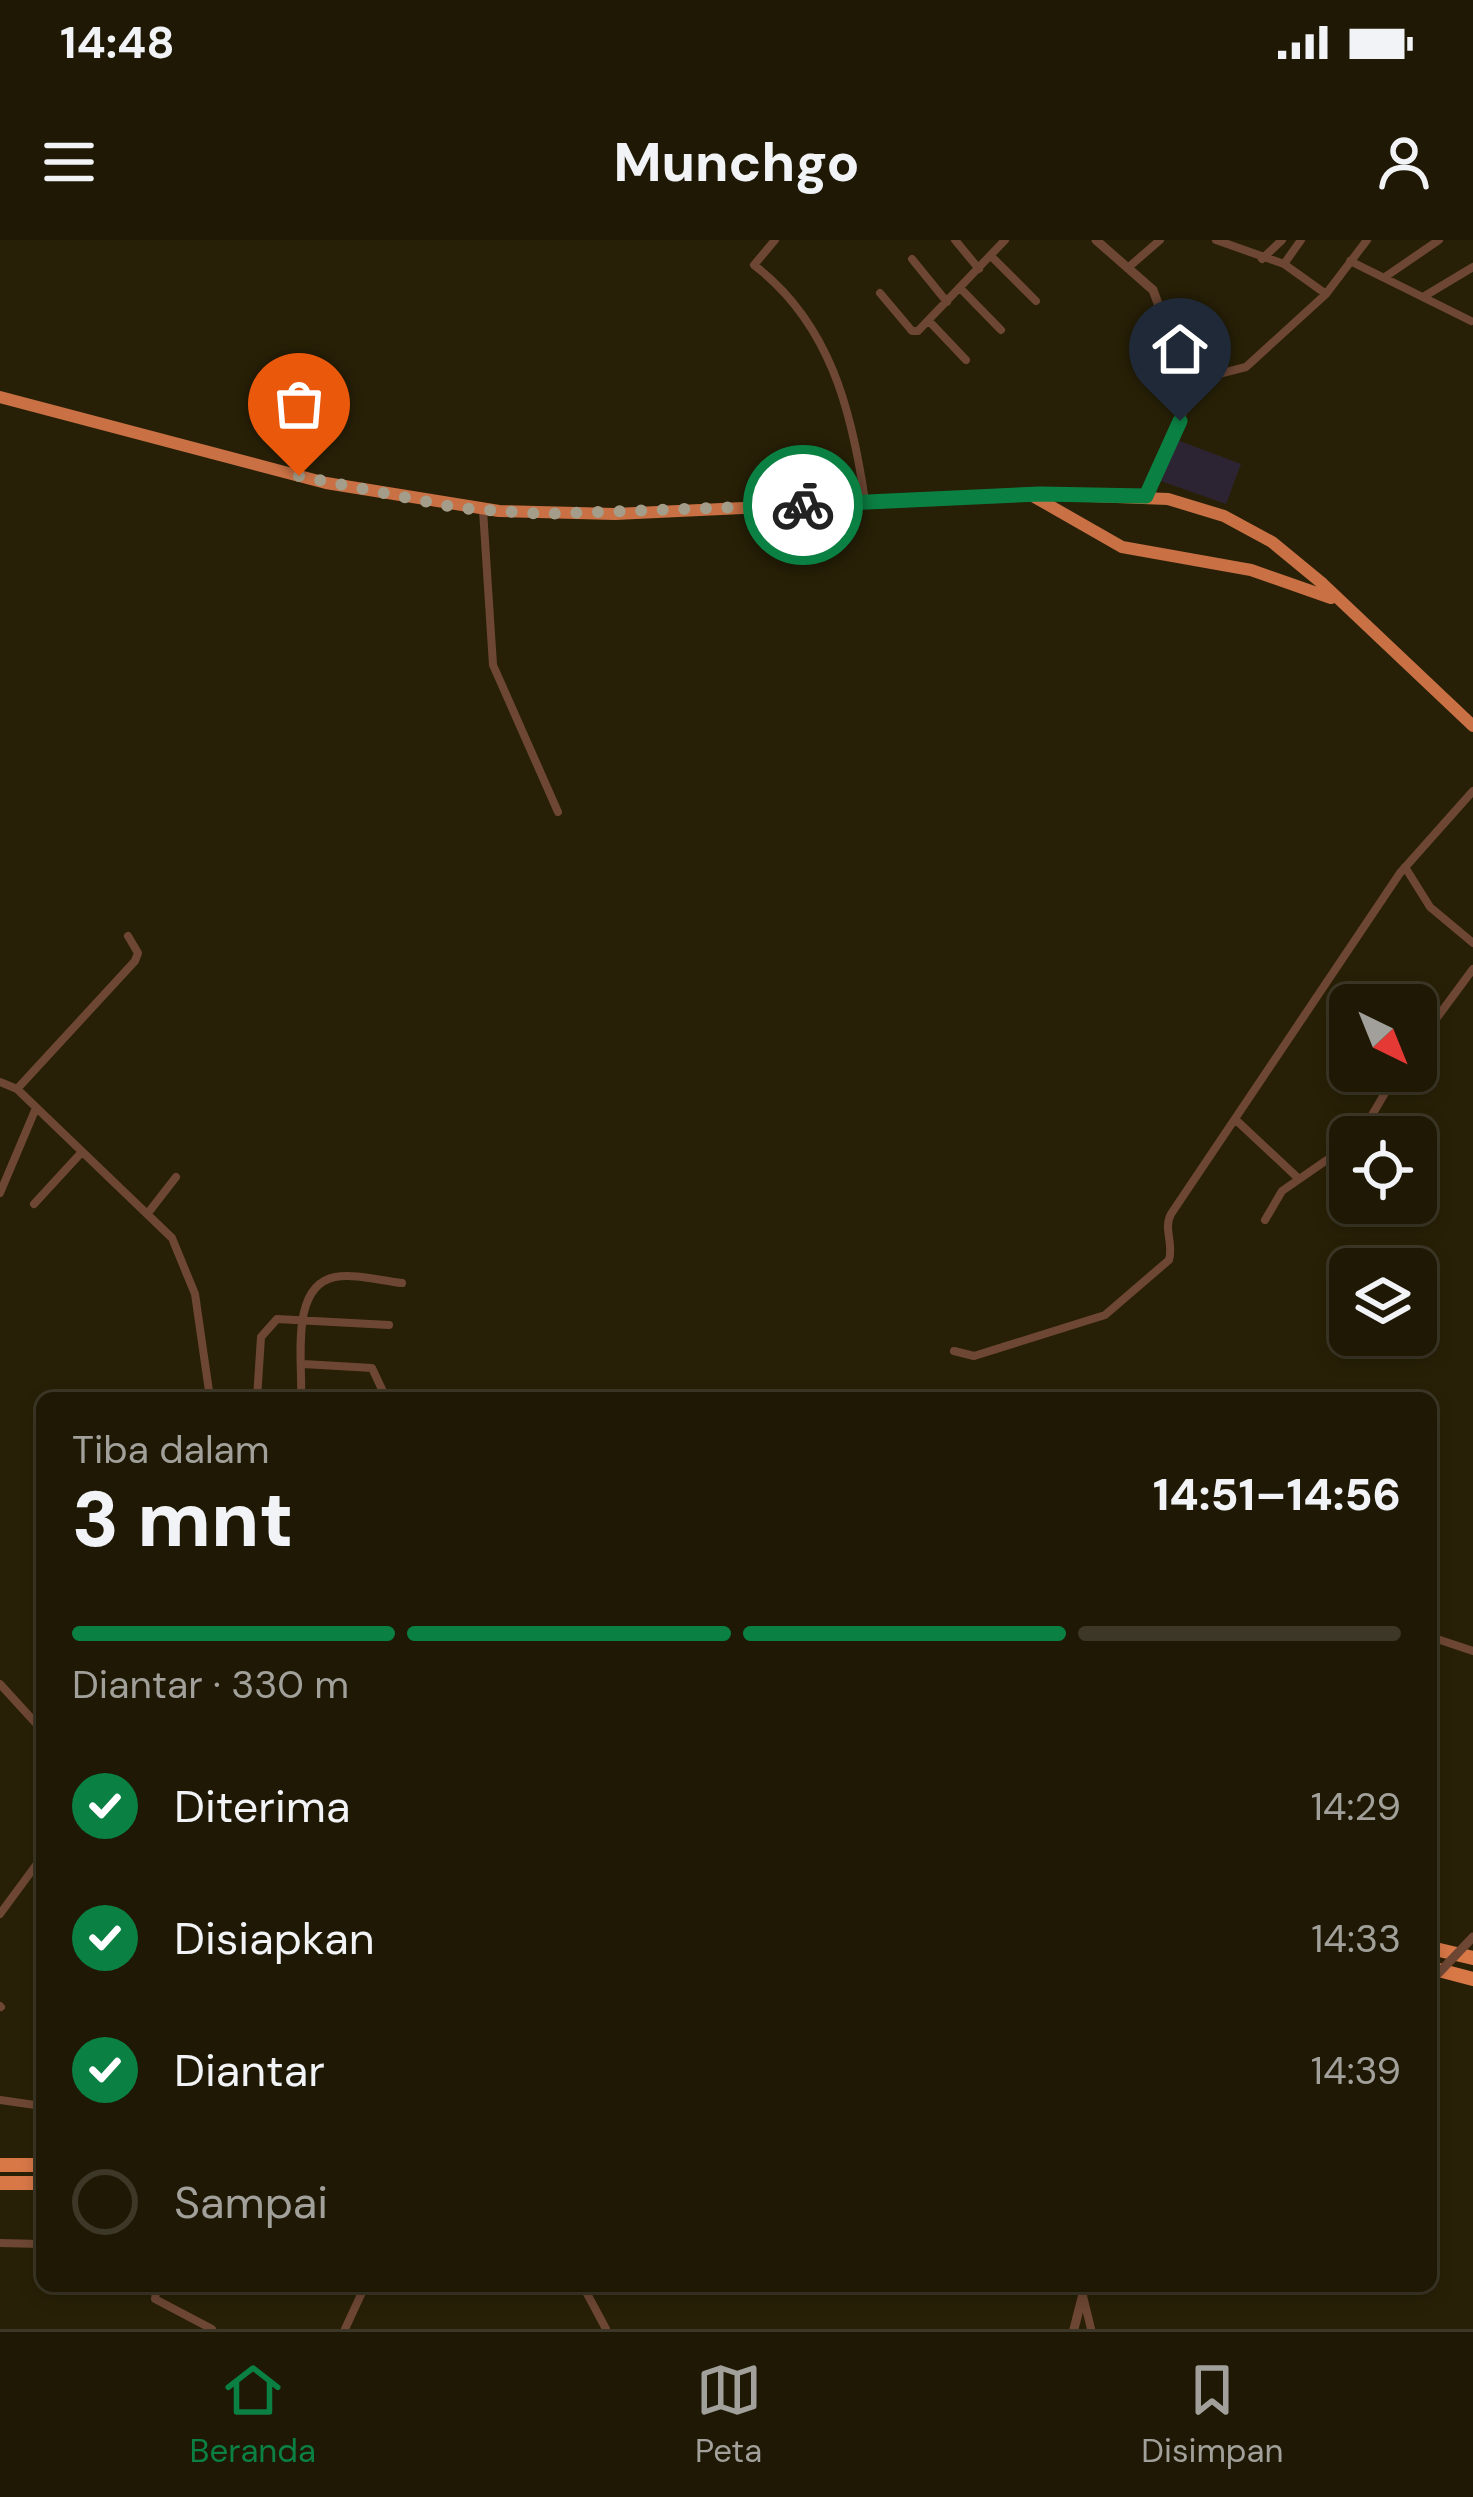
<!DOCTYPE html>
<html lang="id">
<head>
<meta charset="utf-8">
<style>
  :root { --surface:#1e1804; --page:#26210e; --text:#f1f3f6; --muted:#a1a09a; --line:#3c3726; --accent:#0b8043 }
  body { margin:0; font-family:"DM Sans",sans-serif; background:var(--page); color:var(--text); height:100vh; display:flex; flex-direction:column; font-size:45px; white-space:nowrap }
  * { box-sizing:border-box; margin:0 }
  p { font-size:39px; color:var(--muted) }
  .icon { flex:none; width:66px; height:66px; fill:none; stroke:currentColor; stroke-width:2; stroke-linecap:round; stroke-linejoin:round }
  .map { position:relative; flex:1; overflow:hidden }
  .details { position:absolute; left:36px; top:1152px; width:1401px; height:900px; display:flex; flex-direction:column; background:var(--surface); border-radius:18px; box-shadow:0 6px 18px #0003,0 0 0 3px var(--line) }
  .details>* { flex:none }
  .needle { width:78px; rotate:137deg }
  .fabs { position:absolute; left:1329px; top:744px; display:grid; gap:24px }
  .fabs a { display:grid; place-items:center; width:108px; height:108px; border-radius:18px; background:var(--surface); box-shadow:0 6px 18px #0003,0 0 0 3px var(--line); font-size:60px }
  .pin { position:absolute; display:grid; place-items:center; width:102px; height:102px; color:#fff; margin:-123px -51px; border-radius:50% 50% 50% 0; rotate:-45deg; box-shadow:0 0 12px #0007 }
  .pin .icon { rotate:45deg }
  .courier { position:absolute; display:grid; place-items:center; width:120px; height:120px; margin:-60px; border:9px solid #0b8043; border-radius:50%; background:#fff; color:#222; box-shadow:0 3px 15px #0007 }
  .overview em { font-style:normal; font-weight:800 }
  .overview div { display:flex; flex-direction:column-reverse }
  .overview { display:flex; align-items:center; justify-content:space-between; height:204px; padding:0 36px }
  h1 { font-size:78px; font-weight:800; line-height:90px }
  .bar { display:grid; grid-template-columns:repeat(4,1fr); gap:18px 12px; align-content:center; height:144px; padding:0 36px }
  .bar i { height:15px; border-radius:9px; background:var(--line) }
  .bar .selected { background:var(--accent) }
  .bar p { grid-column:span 4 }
  ol { padding:0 36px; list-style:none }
  li { display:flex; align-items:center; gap:36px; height:132px }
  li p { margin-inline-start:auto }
  li .icon { padding:12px; border-radius:50%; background:var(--accent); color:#fff; stroke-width:4 }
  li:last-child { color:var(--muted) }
  li i { width:66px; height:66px; border:6px solid var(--line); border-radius:50% }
  .status { display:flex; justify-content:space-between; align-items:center; height:84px; padding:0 60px; background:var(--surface); direction:ltr }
  .status svg { height:33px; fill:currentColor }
  header { display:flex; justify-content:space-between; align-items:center; height:156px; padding:0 36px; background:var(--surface); font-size:54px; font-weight:800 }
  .tab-bar { display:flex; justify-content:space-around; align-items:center; height:168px; border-top:3px solid var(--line); background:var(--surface); font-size:33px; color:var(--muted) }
  .tab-bar a { display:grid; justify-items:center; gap:6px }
  .tab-bar .selected { color:var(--accent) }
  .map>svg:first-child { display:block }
  .education { fill:#2d2433 }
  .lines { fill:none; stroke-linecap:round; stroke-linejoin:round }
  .minor { stroke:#6e4734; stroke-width:8 }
  .tertiary { stroke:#6e4734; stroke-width:9 }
  .trunk { stroke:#c97144; stroke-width:12 }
  .motorway { stroke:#d87847; stroke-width:14 }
  .tertiary-bridge { stroke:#6e4734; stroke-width:9 }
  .done { stroke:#a39d8a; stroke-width:12; stroke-dasharray:0 21.6 }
  .route { stroke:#0b8043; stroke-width:15 }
</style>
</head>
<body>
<div class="status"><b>14:48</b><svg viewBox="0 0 49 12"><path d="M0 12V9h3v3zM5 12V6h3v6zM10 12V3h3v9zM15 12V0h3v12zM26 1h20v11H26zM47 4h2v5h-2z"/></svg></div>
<header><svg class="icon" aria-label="menu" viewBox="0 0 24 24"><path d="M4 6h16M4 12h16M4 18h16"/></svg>Munchgo<svg class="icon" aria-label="person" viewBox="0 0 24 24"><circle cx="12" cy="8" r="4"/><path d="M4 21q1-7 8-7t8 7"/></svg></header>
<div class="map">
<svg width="1473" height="2089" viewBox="0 0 1473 2089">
  <rect width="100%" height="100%" fill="#282006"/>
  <path class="education" d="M1177,200L1241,224L1226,264L1161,241Z"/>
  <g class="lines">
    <path class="minor" d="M775,0L754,25C830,83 852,171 865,261
      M955,0L979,29
      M1216,0L1284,24L1326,54L1367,0
      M992,17L1036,61
      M912,19L947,62
      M1262,19L1282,0
      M1350,21L1471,81
      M1284,24L1301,0
      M1130,26L1160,0
      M1385,37L1439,0
      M960,48L1001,90
      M880,53L912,91H918L1005,0
      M1423,57L1473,27
      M929,81L966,120
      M1187,142L1246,127L1326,54
      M483,270L493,425L558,572
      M1405,627L1430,667L1473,703
      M1416,806L1473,729
      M0,842L17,849L172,998L195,1054L210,1158
      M17,849L135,721L138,713L128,696
      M1236,880L1299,939
      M1359,897L1398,831
      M0,953L36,868
      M34,964L81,913
      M148,973L176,937
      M1265,980L1282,951L1350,904
      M954,1111L974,1116L1105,1075L1169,1020C1174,1003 1163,989 1171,974L1400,633L1473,551
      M303,1124L372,1128L386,1158
      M257,1158L261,1097L277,1079L389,1085
      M301,1158C303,1123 289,1046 335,1037C354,1033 382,1041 402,1043
      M1431,1397L1473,1411
      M0,1444L42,1490
      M0,1674L42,1617
      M0,1766L1,1767
      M0,1860L42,1866
      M0,2003L42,2004
      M157,2046L155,2059L212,2089
      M583,2046L606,2089
      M1083,2056L1091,2089
      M345,2089L365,2046"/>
    <path class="tertiary" d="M1096,0L1153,50L1189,146L1185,167L1146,256
      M1074,2089L1085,2046"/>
    <path class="trunk" d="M0,157L326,243L499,271L615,274L1040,254L1168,259L1224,276L1272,302L1323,344L1473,486
      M1031,255L1122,307L1251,330L1331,358"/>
    <path class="motorway" d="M1431,1708L1473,1718
      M1431,1728L1473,1739
      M0,1925H42
      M0,1943H42"/>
    <path class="tertiary-bridge" d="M1431,1741L1473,1697"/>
  </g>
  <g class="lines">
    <path class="done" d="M299,236L458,268L543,274L803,265"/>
    <path class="route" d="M803,265L1040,254L1146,256L1180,181"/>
  </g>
</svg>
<div class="fabs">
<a><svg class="needle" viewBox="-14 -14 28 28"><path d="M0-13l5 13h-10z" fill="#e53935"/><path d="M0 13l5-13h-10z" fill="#a1a09a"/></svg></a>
<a><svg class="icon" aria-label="locate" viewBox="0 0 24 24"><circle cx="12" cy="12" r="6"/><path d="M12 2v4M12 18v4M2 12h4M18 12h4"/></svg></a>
<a><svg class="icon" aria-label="layers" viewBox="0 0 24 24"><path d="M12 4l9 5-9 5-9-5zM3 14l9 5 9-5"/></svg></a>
</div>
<div class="pin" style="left:299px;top:236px;background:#ea580c"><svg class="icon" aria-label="bag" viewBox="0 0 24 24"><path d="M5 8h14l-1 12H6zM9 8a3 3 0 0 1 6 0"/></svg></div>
<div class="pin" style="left:1180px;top:181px;background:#1f2937"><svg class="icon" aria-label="home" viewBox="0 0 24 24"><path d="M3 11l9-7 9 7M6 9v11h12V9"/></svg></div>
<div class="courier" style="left:803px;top:265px"><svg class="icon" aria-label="bike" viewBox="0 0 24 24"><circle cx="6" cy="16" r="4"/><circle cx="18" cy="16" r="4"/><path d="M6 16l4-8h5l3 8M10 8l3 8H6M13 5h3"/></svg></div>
<section class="details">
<div class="overview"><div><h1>3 mnt</h1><p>Tiba dalam</p></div><em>14:51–14:56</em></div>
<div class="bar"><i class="selected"></i><i class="selected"></i><i class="selected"></i><i></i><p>Diantar · 330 m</p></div>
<ol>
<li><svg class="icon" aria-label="check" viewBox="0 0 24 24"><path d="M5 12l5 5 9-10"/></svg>Diterima<p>14:29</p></li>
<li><svg class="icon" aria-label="check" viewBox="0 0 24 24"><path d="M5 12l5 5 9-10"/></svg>Disiapkan<p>14:33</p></li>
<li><svg class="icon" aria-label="check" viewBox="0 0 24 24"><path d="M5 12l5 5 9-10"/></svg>Diantar<p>14:39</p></li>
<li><i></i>Sampai</li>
</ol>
</section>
</div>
<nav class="tab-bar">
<a class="selected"><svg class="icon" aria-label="home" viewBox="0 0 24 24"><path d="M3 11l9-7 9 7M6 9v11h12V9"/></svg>Beranda</a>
<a><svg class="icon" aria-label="map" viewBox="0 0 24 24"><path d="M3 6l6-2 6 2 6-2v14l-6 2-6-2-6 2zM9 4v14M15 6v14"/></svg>Peta</a>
<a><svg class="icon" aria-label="saved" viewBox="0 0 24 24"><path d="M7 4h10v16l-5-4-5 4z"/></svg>Disimpan</a>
</nav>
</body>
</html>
